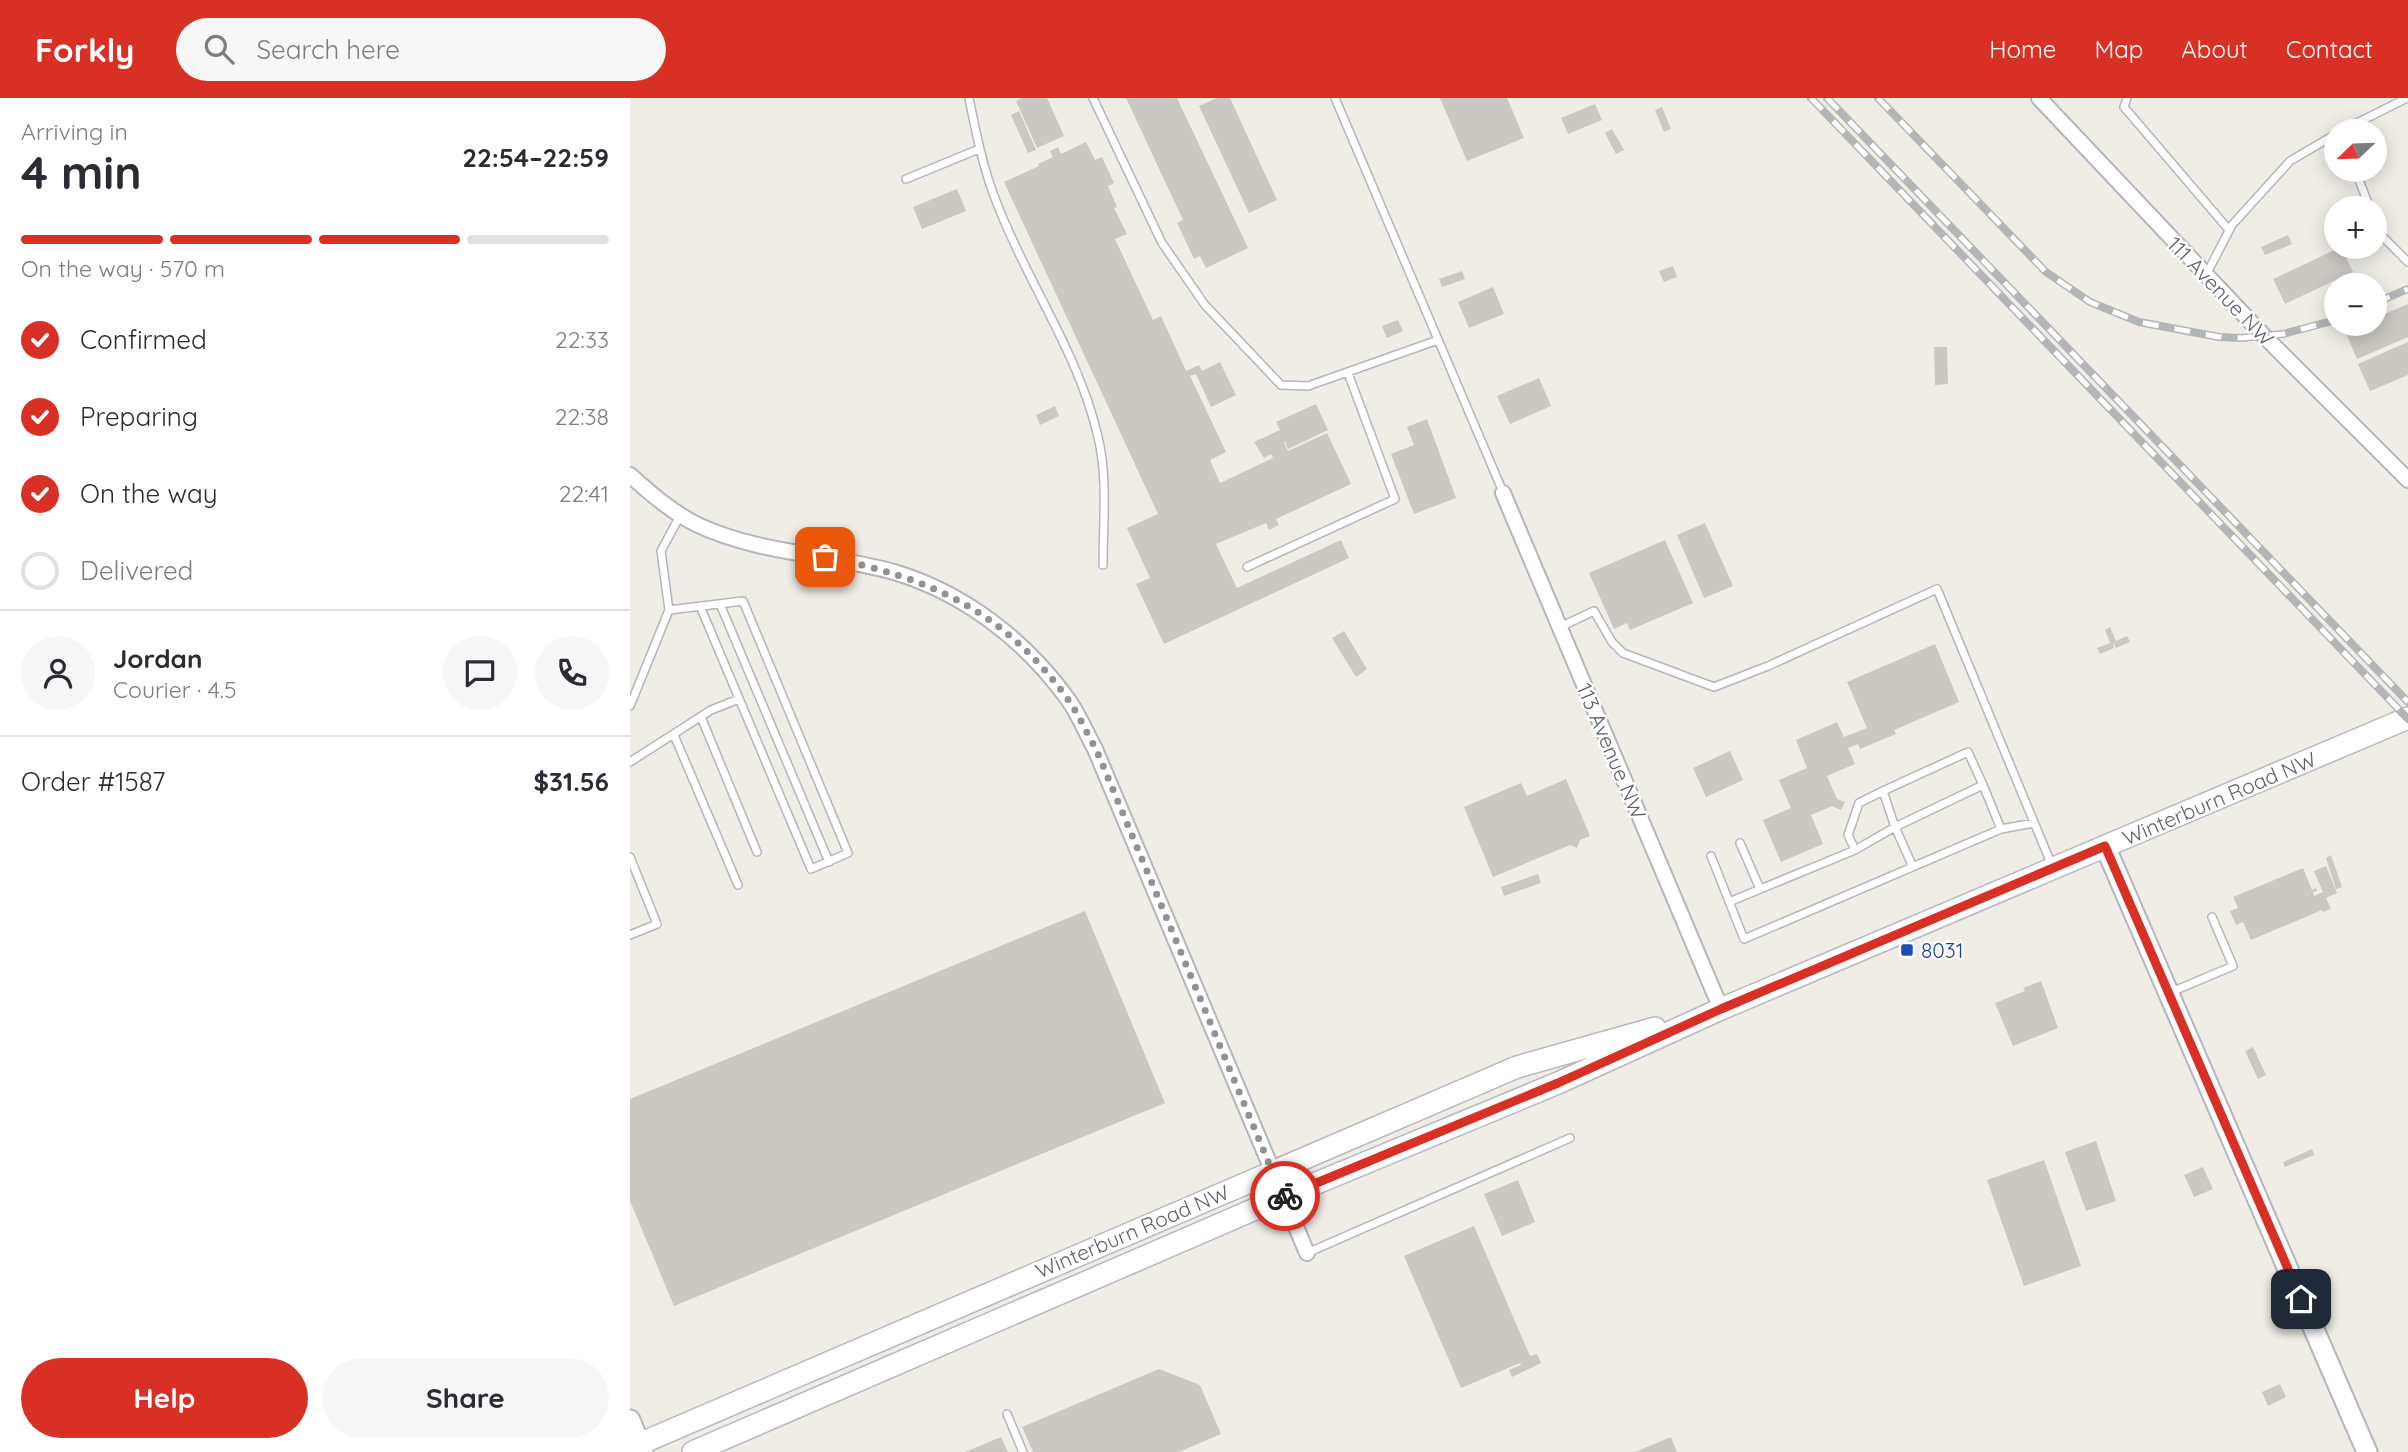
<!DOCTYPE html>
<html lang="en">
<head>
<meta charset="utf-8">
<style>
  :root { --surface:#fff; --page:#f7f7f7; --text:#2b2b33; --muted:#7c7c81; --line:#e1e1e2; --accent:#d93025 }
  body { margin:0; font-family:Quicksand,sans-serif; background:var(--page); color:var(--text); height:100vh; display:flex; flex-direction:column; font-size:26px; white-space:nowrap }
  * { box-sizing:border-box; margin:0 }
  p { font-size:23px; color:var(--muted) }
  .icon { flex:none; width:38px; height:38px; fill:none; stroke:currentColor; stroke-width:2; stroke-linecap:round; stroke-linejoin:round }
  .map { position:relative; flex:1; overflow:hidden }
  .sheet { display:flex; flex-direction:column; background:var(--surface); width:630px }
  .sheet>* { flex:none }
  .needle { width:46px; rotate:247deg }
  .buttons { position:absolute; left:1694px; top:21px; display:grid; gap:14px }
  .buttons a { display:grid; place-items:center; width:63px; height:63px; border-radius:50%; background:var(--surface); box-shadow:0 4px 18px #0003; font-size:35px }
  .pin { position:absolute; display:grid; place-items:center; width:60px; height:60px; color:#fff; margin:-30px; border-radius:14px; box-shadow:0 4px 10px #0006 }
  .courier { position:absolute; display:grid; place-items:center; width:70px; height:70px; margin:-35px; border:5px solid #d93025; border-radius:50%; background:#fff; color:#222; box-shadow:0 2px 9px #0007 }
  .overview em { font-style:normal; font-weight:800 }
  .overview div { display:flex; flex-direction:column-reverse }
  .overview { display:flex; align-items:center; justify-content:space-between; height:119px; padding:0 21px }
  h1 { font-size:46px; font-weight:800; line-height:52px }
  .bar { display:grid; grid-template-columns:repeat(4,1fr); gap:10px 7px; align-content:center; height:84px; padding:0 21px }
  .bar i { height:9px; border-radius:5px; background:var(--line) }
  .bar .current { background:var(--accent) }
  .bar p { grid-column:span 4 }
  .line { display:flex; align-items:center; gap:18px; padding:0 21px; border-top:2px solid var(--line) }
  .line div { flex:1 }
  .round { display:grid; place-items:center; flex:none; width:74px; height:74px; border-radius:37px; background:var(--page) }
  ol { padding:0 21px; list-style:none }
  li { display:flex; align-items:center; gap:21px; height:77px }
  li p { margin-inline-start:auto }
  li .icon { padding:7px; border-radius:50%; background:var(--accent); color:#fff; stroke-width:4 }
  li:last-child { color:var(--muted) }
  li i { width:38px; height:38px; border:4px solid var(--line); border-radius:50% }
  .cta { display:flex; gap:14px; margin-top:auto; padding:14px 21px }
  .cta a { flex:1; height:80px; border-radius:42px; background:var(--accent); color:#fff; font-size:28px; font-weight:800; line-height:80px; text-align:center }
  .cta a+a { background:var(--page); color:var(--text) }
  header { display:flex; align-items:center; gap:42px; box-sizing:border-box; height:98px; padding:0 35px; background:var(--accent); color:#fff }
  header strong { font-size:33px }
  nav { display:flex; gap:38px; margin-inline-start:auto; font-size:24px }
  .search { width:490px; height:63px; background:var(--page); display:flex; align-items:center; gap:18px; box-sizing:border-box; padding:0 24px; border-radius:38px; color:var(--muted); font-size:26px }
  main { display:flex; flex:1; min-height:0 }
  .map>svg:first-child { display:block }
  .building { fill:#cbc8c3 }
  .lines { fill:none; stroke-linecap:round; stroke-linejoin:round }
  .service-casing { stroke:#b3b6ba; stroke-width:10 }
  .minor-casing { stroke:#b3b6ba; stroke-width:18 }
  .tertiary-casing { stroke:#b3b6ba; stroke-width:23 }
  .secondary-casing { stroke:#b5b8bd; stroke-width:24 }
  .service { stroke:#fff; stroke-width:7 }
  .minor { stroke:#fff; stroke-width:14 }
  .tertiary { stroke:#fff; stroke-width:19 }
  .secondary { stroke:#fff; stroke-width:21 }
  .rail-casing { stroke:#b4b5b6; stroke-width:8 }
  .rail { stroke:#fff; stroke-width:5; stroke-dasharray:16; stroke-linecap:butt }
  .done { stroke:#919293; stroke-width:7; stroke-dasharray:0 12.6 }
  .route { stroke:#d93025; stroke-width:9 }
  .transit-dot { fill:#1a4fb4; stroke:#fff; stroke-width:2.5 }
  .labels { text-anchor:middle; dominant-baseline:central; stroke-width:5; stroke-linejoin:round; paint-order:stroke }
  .street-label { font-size:21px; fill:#5e6166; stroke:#fff }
  .transit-label { font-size:21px; fill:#164399; stroke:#fff; text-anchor:start }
</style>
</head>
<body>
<header>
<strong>Forkly</strong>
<div class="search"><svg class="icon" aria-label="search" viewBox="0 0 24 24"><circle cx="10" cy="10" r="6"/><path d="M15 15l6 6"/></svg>Search here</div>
<nav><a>Home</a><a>Map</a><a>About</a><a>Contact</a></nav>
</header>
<main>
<section class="sheet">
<div class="overview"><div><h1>4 min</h1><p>Arriving in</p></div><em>22:54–22:59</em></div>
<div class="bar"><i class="current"></i><i class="current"></i><i class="current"></i><i></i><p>On the way · 570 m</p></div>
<ol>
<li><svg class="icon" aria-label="check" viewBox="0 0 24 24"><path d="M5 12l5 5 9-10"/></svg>Confirmed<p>22:33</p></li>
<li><svg class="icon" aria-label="check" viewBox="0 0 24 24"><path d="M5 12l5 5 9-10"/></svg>Preparing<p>22:38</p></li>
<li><svg class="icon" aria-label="check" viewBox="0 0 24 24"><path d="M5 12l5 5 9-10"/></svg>On the way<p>22:41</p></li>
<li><i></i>Delivered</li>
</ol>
<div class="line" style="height:126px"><a class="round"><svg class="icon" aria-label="person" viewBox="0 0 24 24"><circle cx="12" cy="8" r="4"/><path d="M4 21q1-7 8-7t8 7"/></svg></a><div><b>Jordan</b><p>Courier · 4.5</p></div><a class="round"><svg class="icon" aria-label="chat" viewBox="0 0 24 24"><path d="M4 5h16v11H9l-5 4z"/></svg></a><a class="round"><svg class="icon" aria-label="phone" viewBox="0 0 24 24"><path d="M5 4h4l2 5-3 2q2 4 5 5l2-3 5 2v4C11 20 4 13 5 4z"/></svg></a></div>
<div class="line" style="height:91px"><div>Order #1587</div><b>$31.56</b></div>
<div class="cta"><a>Help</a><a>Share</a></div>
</section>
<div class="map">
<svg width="1778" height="1354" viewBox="0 0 1778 1354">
  <rect width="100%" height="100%" fill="#efede6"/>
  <path class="building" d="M392,0H417L434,38L407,50L386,3Z
    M496,0H547L618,150L576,170L570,158L564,161L547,125L553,122Z
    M587,0H600L647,102L619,115L569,8Z
    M810,0H877L894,40L837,63Z
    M965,6L972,22L938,36L931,20Z
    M1032,9L1041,31L1034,34L1025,12Z
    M389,13L406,52L398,55L381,17Z
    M982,31L994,52L986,56L975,35Z
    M456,44L465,62L472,59L484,85L478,88L487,109L484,110L497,136L485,141L523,222L531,218L556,273L569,267L572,273L590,264L606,297L581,309L566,276L560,278L596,354L580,362L590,385L643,360L641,356L634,360L624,344L650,332L646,324L686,306L698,332L658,351L655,343L654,344L658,353L697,335L721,386L646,421L649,427L639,432L636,425L586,446L607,490L711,442L719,460L534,546L506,486L520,480L497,430L528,416L374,84L409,68L408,66L423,59L420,53L428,49L431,56Z
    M327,91L336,113L292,131L283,109Z
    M1658,137L1662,146L1635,157L1631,149Z
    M1711,149L1723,174L1655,206L1643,181Z
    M1043,168L1047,179L1034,184L1029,173Z
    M832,173L835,181L812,189L809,181Z
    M863,189L874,216L839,230L828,204Z
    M1778,206V239L1727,261L1715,233L1731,226H1745V220Z
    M768,222L773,233L757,240L752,228Z
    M1778,244V277L1740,293L1728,266Z
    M1304,249H1317L1318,286L1305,287Z
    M909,280L921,308L880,326L867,298Z
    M425,308L429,318L410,327L406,317Z
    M797,321L826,400L784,416L761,356L784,347L777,329Z
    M1075,425L1103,488L1074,500L1047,437Z
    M1035,442L1063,505L1000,532L997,525L984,531L959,475Z
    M1480,529L1486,543L1497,538L1500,544L1486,550L1483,544L1484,550L1470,556L1467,550L1480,545L1475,532Z
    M714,533L737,571L726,579L702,540Z
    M1305,546L1329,604L1264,632L1266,636L1230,651L1228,646L1218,650L1225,666L1197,678L1207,701L1215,704L1211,712L1202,708L1181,717L1193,746L1151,764L1133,722L1161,710L1149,682L1177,670L1166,642L1207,624L1214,639L1237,630L1217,584Z
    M1100,653L1113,682L1076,699L1063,670Z
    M936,681L960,738L950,742L947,750L940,747L863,779L834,709L891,685L897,698Z
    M1701,757L1712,789L1706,791L1696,760Z
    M1696,768L1707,795L1696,800L1701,811L1693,814L1692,812L1621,842L1613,824L1606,827L1600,813L1608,810L1603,799L1673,770L1682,792L1686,790L1687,793L1683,794L1684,798L1693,794L1684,773Z
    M908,776L911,785L874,798L871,789Z
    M455,813L535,1005L44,1208L0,1103V1001Z
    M1411,883L1428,930L1383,948L1365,905L1395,893L1393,890Z
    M1623,949L1636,977L1628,981L1615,953Z
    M1466,1043L1486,1103L1456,1113L1435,1054Z
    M1682,1051L1684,1057L1655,1069L1653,1064Z
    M1414,1062L1451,1168L1394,1188L1357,1082Z
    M1573,1069L1583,1091L1564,1099L1554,1077Z
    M888,1082L905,1124L872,1138L854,1096Z
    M844,1128L900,1258L907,1256L911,1265L882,1279L879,1272L891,1267L890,1265L831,1290L774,1158Z
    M529,1271L570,1287L591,1336L549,1354H403L392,1329Z
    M1650,1286L1656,1299L1638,1308L1632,1294Z
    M371,1339L378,1354H335Z
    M1041,1339L1047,1354H1005Z"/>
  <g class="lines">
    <g class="service-casing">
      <path id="service" d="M339,0C346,35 353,70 366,103C396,183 449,255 468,339C478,380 473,425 473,467
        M463,0L532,145L575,207L651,287L678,288L808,242
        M705,0L873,394
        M1497,0L1494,9L1599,132
        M1711,33L1777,0
        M1725,72L1740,110
        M276,81L349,51
        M1745,121L1751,137L1778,164
        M1576,177L1602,127L1660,63L1706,36
        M617,469L765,401L718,275
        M90,506L199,764
        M39,512L113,503L218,755L181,771L70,508
        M930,529L964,513L982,544L993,555L1084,589L1138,568L1307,491L1423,770
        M0,608L39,512L31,453L51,416
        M71,619L127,754
        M44,637L108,787
        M0,664L81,612L109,601
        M1253,693L1338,654L1353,687
        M1110,745L1130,791
        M1225,752L1218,737L1229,705L1253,693L1265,729L1282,767
        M1081,758L1114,841L1371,731L1404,725
        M0,759L27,826L0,837
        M1099,804L1225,752L1265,729L1353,687L1371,731
        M1539,895L1603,868L1582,819
        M677,1155L940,1040
        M377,1316L393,1354"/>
    </g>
    <g class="minor-casing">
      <path id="minor" d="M1409,0L1635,239L1778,382
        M0,377C21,396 43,415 68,427C130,456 200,456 264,474C334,495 395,542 437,600C449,616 456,635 465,651L677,1155
        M873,395L1091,911"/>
    </g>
    <g class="tertiary-casing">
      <path id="tertiary" d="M1475,748L1737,1354
        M0,1322L13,1354"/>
    </g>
    <g class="secondary-casing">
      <path id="secondary" d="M0,1350L887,969L1025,930
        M63,1354L653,1099L928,985L1091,911L1778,620"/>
    </g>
    <use href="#service" class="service"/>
    <use href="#minor" class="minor"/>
    <use href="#tertiary" class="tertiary"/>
    <use href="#secondary" class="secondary"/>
    <g class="rail-casing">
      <path id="rail" d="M1181,0L1778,621
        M1197,0L1778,604
        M1248,0L1416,174L1460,204L1509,224L1589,239L1611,240L1653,236L1706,222
        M1745,205L1778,191"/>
    </g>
    <use href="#rail" class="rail"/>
  </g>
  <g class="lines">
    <path class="done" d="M195,459C298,479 373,512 437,600C448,615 456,634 466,651L653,1099L655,1098"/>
    <path class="route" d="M655,1098L928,985L1091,911L1475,748L1671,1201"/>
  </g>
  <rect class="transit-dot" x="1270" y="845" width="14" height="14" rx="3.5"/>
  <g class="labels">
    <g class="street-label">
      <text transform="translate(1591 193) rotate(46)">111 Avenue NW</text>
      <text transform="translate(982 653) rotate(67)">113 Avenue NW</text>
      <text transform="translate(1589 700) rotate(-23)">Winterburn Road NW</text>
      <text transform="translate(502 1133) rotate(-23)">Winterburn Road NW</text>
    </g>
    <g class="transit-label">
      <text x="1291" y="852">8031</text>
    </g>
  </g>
</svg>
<div class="buttons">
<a><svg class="needle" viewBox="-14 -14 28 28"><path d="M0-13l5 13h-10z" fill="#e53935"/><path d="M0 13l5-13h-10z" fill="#7c7c81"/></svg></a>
<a>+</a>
<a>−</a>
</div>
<div class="pin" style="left:195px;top:459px;background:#ea580c"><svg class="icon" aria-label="bag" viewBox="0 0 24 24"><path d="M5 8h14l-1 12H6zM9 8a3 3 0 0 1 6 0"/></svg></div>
<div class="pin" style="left:1671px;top:1201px;background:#1f2937"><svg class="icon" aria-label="home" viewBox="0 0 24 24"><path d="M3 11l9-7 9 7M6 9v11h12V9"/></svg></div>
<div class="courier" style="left:655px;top:1098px"><svg class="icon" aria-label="bike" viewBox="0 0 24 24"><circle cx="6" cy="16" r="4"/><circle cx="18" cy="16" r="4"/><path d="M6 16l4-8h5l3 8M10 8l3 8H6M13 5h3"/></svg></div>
</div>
</main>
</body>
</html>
